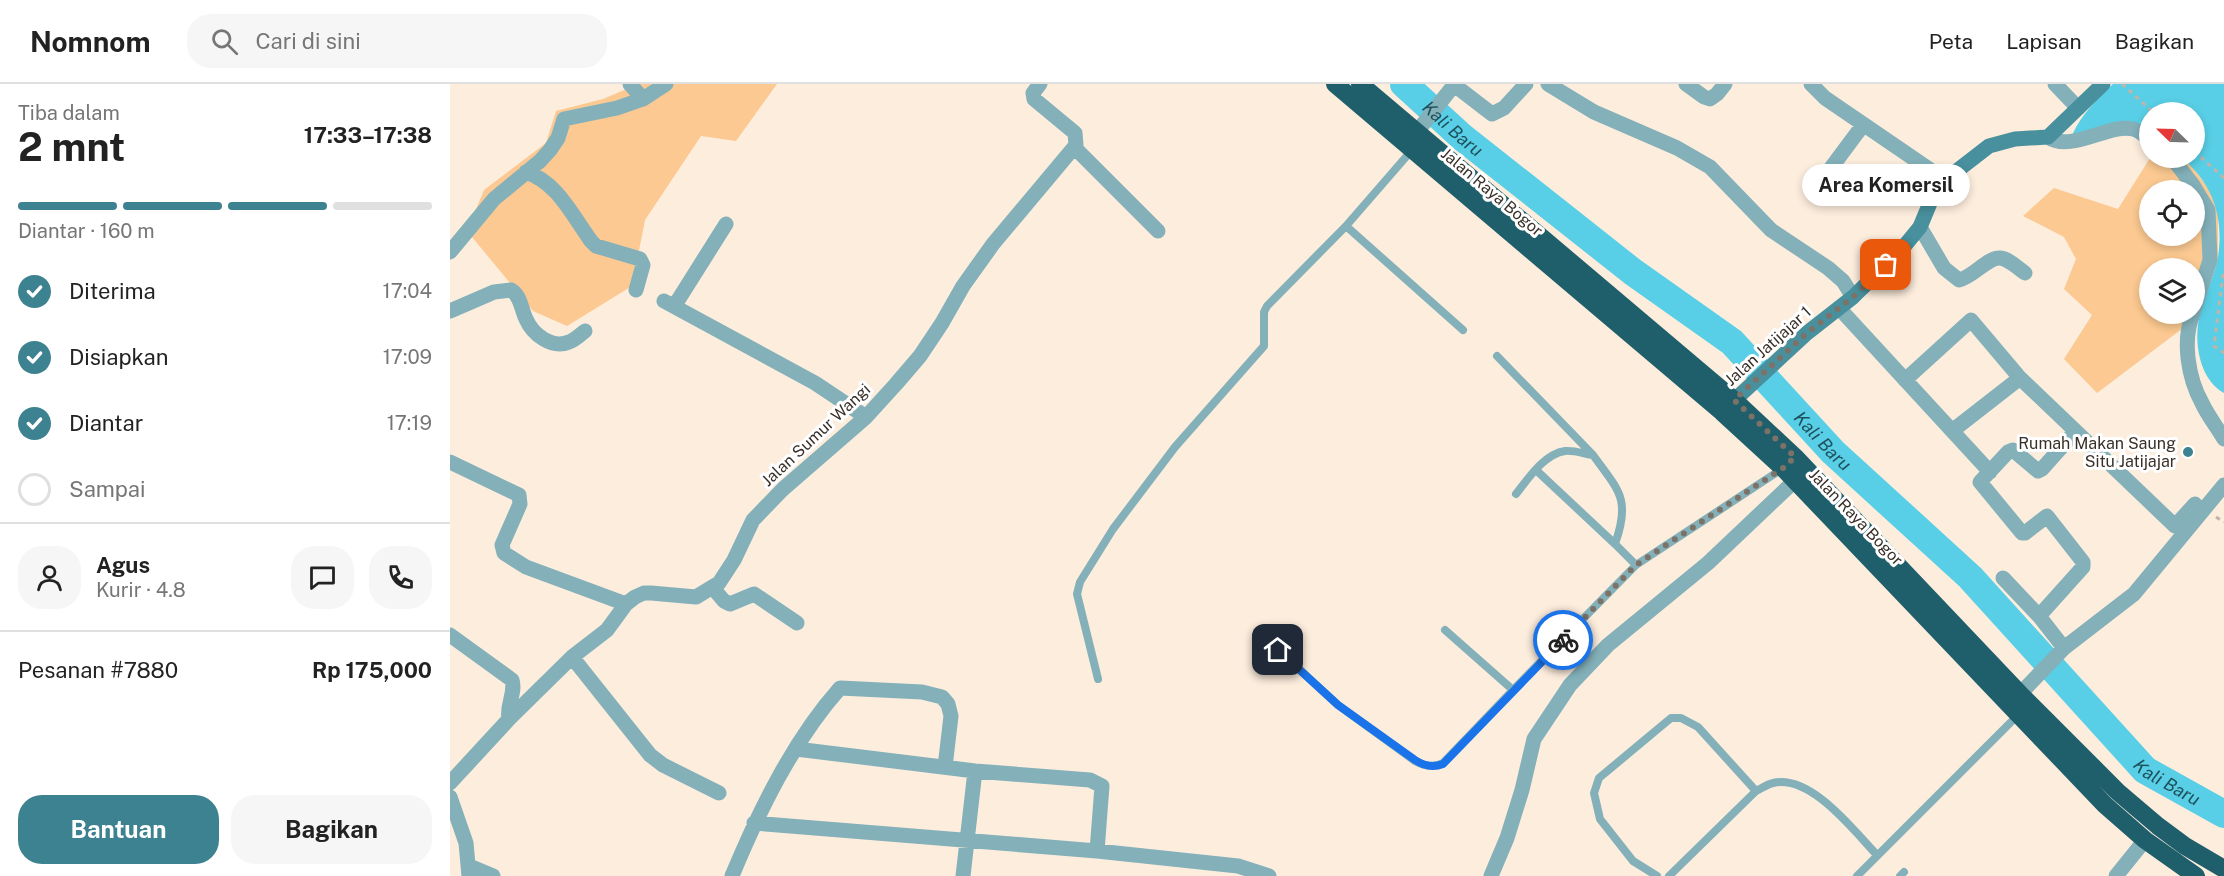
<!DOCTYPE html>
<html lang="id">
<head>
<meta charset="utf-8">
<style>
  :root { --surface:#fff; --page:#f6f6f6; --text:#222; --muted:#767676; --line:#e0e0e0; --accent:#3d8290 }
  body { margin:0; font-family:"Public Sans",sans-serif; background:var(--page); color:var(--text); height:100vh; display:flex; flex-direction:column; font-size:22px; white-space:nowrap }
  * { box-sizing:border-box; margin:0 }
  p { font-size:20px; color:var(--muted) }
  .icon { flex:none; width:33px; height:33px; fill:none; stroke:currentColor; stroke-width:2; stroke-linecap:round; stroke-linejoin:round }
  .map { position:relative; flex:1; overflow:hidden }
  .sheet { display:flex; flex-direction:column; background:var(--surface); width:450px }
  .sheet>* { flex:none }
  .needle { width:39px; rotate:293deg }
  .controls { position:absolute; left:1689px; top:18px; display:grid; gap:12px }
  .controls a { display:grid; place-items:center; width:66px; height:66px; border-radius:50%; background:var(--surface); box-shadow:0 3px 9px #0003; font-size:30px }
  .pin { position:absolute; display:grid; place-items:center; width:51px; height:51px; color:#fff; margin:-26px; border-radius:12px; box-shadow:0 3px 9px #0006 }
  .courier { position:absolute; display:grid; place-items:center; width:60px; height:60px; margin:-30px; border:4px solid #1a73e8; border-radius:50%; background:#fff; color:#222; box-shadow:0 2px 8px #0007 }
  .bubble { position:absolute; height:42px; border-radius:21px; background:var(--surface); box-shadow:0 3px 9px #0003; font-size:20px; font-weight:700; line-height:42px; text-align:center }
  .head em { font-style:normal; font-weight:700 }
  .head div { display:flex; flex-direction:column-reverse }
  .head { display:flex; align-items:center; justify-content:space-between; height:102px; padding:0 18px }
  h1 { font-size:39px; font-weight:700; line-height:45px }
  .bar { display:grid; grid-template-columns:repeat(4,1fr); gap:9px 6px; align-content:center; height:72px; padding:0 18px }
  .bar i { height:8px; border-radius:4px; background:var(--line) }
  .bar .current { background:var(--accent) }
  .bar p { grid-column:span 4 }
  .line { display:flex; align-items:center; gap:15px; padding:0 18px; border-top:2px solid var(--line) }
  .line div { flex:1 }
  .round { display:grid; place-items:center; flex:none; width:63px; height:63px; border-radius:24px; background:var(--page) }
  ol { padding:0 18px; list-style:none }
  li { display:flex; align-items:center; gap:18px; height:66px }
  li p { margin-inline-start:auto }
  li .icon { padding:6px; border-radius:50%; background:var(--accent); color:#fff; stroke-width:4 }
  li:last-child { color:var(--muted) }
  li i { width:33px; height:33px; border:3px solid var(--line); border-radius:50% }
  .cta { display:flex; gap:12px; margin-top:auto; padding:12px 18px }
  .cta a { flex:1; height:69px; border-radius:24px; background:var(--accent); color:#fff; font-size:24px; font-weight:700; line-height:69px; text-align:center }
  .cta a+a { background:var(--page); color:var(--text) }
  header { display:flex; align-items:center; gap:36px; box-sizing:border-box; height:84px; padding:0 30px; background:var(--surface); border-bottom:2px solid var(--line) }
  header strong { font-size:28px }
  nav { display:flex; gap:33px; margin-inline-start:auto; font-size:21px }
  .search { width:420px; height:54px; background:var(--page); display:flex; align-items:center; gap:15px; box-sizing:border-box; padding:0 21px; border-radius:24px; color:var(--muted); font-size:22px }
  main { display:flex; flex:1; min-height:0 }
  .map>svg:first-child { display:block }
  .green { fill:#fbc991; fill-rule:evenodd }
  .water { fill:#58cfe6 }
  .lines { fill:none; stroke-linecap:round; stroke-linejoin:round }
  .river { stroke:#58cfe6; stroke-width:28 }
  .path { stroke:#c2b4a6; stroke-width:3; stroke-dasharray:4.5 4.5; stroke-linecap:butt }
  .lane { stroke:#83b0b9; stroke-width:8 }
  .street { stroke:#83b0b9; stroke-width:15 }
  .secondary { stroke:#48909e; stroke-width:15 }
  .highway { stroke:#1f5f6b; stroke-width:18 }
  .done { stroke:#7d7267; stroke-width:6; stroke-dasharray:0 10.8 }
  .route { stroke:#1a73e8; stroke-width:8 }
  .poi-dot { fill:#3d8290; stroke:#fff; stroke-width:2 }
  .labels { text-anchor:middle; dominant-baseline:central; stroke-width:6; stroke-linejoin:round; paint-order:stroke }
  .street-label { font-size:16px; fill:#383028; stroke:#fff }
  .poi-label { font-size:16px; fill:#383028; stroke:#fff; text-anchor:end }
  .water-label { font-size:18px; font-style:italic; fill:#1e515b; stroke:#fff }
</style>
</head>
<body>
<header>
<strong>Nomnom</strong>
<div class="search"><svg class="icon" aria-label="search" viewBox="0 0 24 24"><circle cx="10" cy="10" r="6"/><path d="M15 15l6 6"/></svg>Cari di sini</div>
<nav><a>Peta</a><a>Lapisan</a><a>Bagikan</a></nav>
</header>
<main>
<section class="sheet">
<div class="head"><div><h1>2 mnt</h1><p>Tiba dalam</p></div><em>17:33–17:38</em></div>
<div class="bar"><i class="current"></i><i class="current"></i><i class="current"></i><i></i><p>Diantar · 160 m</p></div>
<ol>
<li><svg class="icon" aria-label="check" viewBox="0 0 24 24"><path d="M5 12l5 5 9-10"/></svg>Diterima<p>17:04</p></li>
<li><svg class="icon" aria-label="check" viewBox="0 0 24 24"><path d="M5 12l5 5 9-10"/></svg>Disiapkan<p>17:09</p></li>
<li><svg class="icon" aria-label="check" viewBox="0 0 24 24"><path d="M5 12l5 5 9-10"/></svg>Diantar<p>17:19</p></li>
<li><i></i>Sampai</li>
</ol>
<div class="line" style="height:108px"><a class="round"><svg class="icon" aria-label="person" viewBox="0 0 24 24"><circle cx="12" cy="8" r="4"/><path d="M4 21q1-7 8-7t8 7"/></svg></a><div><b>Agus</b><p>Kurir · 4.8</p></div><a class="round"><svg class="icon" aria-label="chat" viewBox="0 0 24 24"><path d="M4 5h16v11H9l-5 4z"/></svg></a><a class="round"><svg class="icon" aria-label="phone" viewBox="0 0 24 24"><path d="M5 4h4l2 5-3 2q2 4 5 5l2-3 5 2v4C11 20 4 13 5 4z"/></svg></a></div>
<div class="line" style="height:78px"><div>Pesanan #7880</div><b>Rp 175,000</b></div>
<div class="cta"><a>Bantuan</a><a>Bagikan</a></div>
</section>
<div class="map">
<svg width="1774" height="792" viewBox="0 0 1774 792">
  <rect width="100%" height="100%" fill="#fdeddd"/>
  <path class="green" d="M188,0H327L286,57L251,52L195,136L182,202L117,242L83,227L17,147L34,106L96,59L106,27L153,15Z
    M1700,74H1732L1741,81L1758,104L1765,118L1768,131V174L1749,232L1647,309L1614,275L1642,231L1614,205L1626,175L1614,153L1573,132L1604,104L1668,125ZM1700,106H1744V152H1700ZM1700,184H1744V230H1700Z"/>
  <path class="water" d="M1663,0H1774V309C1749,295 1743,257 1750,230C1755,211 1764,193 1768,173C1774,133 1763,100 1732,74H1744V28H1700L1699,51H1624L1623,49C1632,30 1648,14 1663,0Z"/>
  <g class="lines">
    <path class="river" id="s1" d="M954,0L1012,53L1183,188L1282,258L1383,368L1520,493L1695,686L1774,730"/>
    <path class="path" d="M1672,0L1703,28
      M1744,67L1774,94
      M1773,190L1764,262L1774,269
      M1766,433L1774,438"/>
    <path class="lane" d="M896,142L1013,246
      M1047,272L1143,371
      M1086,386L1165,460
      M1066,410C1078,395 1094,370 1115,367C1124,366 1135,370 1143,371C1169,407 1181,415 1165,460L1186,481L1335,383
      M995,546L1063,606L1186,481
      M813,552L888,621L965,677C974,682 983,684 993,679L1063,606
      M648,595L627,510L630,498L663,445L725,363L814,262V228L817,222L896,142L962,66
      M1207,792L1183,777L1150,735L1144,709L1149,694L1221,634H1231L1248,643L1306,707
      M1219,792L1306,707C1312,704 1318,700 1323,699C1361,690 1404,747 1427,771
      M1407,792L1568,631
      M1450,792L1454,788"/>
    <path class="street" d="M180,0L193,15
      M1003,0L1042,30L1054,24L1076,0
      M1098,0L1144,28L1227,64L1260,83L1321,146L1378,184L1393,197L1403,213
      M1236,0L1254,13L1260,15L1267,10L1275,0
      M1361,0L1375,14L1495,96
      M1605,0L1628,24
      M966,49L1004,1
      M1598,53C1621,69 1659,39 1683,45C1688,46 1695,52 1700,55
      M625,64L708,147
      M1722,74L1743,101L1758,126L1760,176L1744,226
      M76,88C107,98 122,131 141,157L146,162L190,175L193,181L186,206
      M1375,92L1413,41
      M1470,143L1494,184L1509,196C1523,193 1538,173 1550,174C1559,175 1568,184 1575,189
      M0,168L44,115L90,77L100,66L108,54L114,35L167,24L193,15L216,0
      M214,217L365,299L416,333
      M225,221L276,140
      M1389,224L1540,388
      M0,227L44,208L61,206C71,212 71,225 76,235C83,251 102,265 119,258C125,256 130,251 135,247
      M1743,230C1732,256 1738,294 1752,319C1758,332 1767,343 1774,355
      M1455,296L1521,236L1570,294
      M1502,347L1570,294L1725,442L1745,420
      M0,378L69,411L70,420L52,461L54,469L76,483L176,520
      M1553,494L1589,532L1614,564
      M263,504L274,517L280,520L304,510L347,539
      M1589,532L1633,483V478L1597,432L1575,449H1572L1530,398L1558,368L1563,366L1588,387L1592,385L1625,348
      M0,551L62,596C66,609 56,621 59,635
      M122,573L200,671L213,681L269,709
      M1570,610L1614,564L1684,510L1774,401
      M346,665L525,687L640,696L652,702L647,767
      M0,699L59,635L122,573L157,546L176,520L185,513L194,509H201L246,513L269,499L284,476L303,436L333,405L416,333L446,300L470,272L492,239L513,202L543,160L626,61L625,49L584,15L583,9L590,0
      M0,713L16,759L19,792
      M304,739L647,767L788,782L819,792
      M19,782L43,792
      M282,792C309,727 343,657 390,604L472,608L492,613L498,620L501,632L495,683
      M513,792L525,687
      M1041,792L1057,754L1072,706L1084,655L1120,601L1158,561L1258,479L1354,388
      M1666,792L1695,756"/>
    <path class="secondary" d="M1277,323L1357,249L1403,213L1452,165L1470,143L1480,119L1495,96L1539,62L1565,55L1598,53L1653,0"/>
    <path class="highway" d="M885,0L1272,328L1333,384L1655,721L1695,756L1746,792
      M910,0L1284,316L1345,373L1570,610L1668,708L1708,742L1735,762L1774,785"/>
  </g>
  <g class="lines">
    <path class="done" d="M1113,556L1186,481L1333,384L1345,373L1284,316L1357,249L1403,213L1436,181"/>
    <path class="route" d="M828,566L888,621L965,676C974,682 983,684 993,680L1113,556"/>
  </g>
  <circle class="poi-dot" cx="1738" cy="368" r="6"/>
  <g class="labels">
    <g class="street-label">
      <text transform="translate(1042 108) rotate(40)">Jalan Raya Bogor</text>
      <text transform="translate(1318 262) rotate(-42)">Jalan Jatijajar 1</text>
      <text transform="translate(366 351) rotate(-43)">Jalan Sumur Wangi</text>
      <text transform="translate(1406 433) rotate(46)">Jalan Raya Bogor</text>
    </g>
    <g class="poi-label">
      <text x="1726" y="359">Rumah Makan Saung<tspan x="1726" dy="18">Situ Jatijajar</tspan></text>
    </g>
    <g class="water-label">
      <text stroke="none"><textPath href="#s1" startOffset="66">Kali Baru</textPath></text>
      <text stroke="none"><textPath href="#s1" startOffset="552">Kali Baru</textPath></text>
      <text stroke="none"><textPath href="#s1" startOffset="1038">Kali Baru</textPath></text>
    </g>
  </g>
</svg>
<div class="controls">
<a><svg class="needle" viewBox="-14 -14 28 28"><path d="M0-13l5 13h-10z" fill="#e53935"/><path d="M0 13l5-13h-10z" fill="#767676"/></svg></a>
<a><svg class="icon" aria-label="locate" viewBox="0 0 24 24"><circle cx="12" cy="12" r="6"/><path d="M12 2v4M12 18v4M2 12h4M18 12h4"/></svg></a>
<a><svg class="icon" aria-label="layers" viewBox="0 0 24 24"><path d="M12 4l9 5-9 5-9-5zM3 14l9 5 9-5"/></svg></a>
</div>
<div class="pin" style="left:1436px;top:181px;background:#ea580c"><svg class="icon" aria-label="bag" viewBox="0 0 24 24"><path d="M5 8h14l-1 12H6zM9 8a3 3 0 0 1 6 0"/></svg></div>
<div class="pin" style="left:828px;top:566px;background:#1f2937"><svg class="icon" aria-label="home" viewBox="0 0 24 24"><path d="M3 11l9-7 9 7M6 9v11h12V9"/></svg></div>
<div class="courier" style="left:1113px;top:556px"><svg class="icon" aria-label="bike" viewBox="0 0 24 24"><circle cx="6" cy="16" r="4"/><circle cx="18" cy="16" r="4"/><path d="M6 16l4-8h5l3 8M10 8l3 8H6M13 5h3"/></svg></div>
<div class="bubble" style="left:1352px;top:80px;width:168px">Area Komersil</div>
</div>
</main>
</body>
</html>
